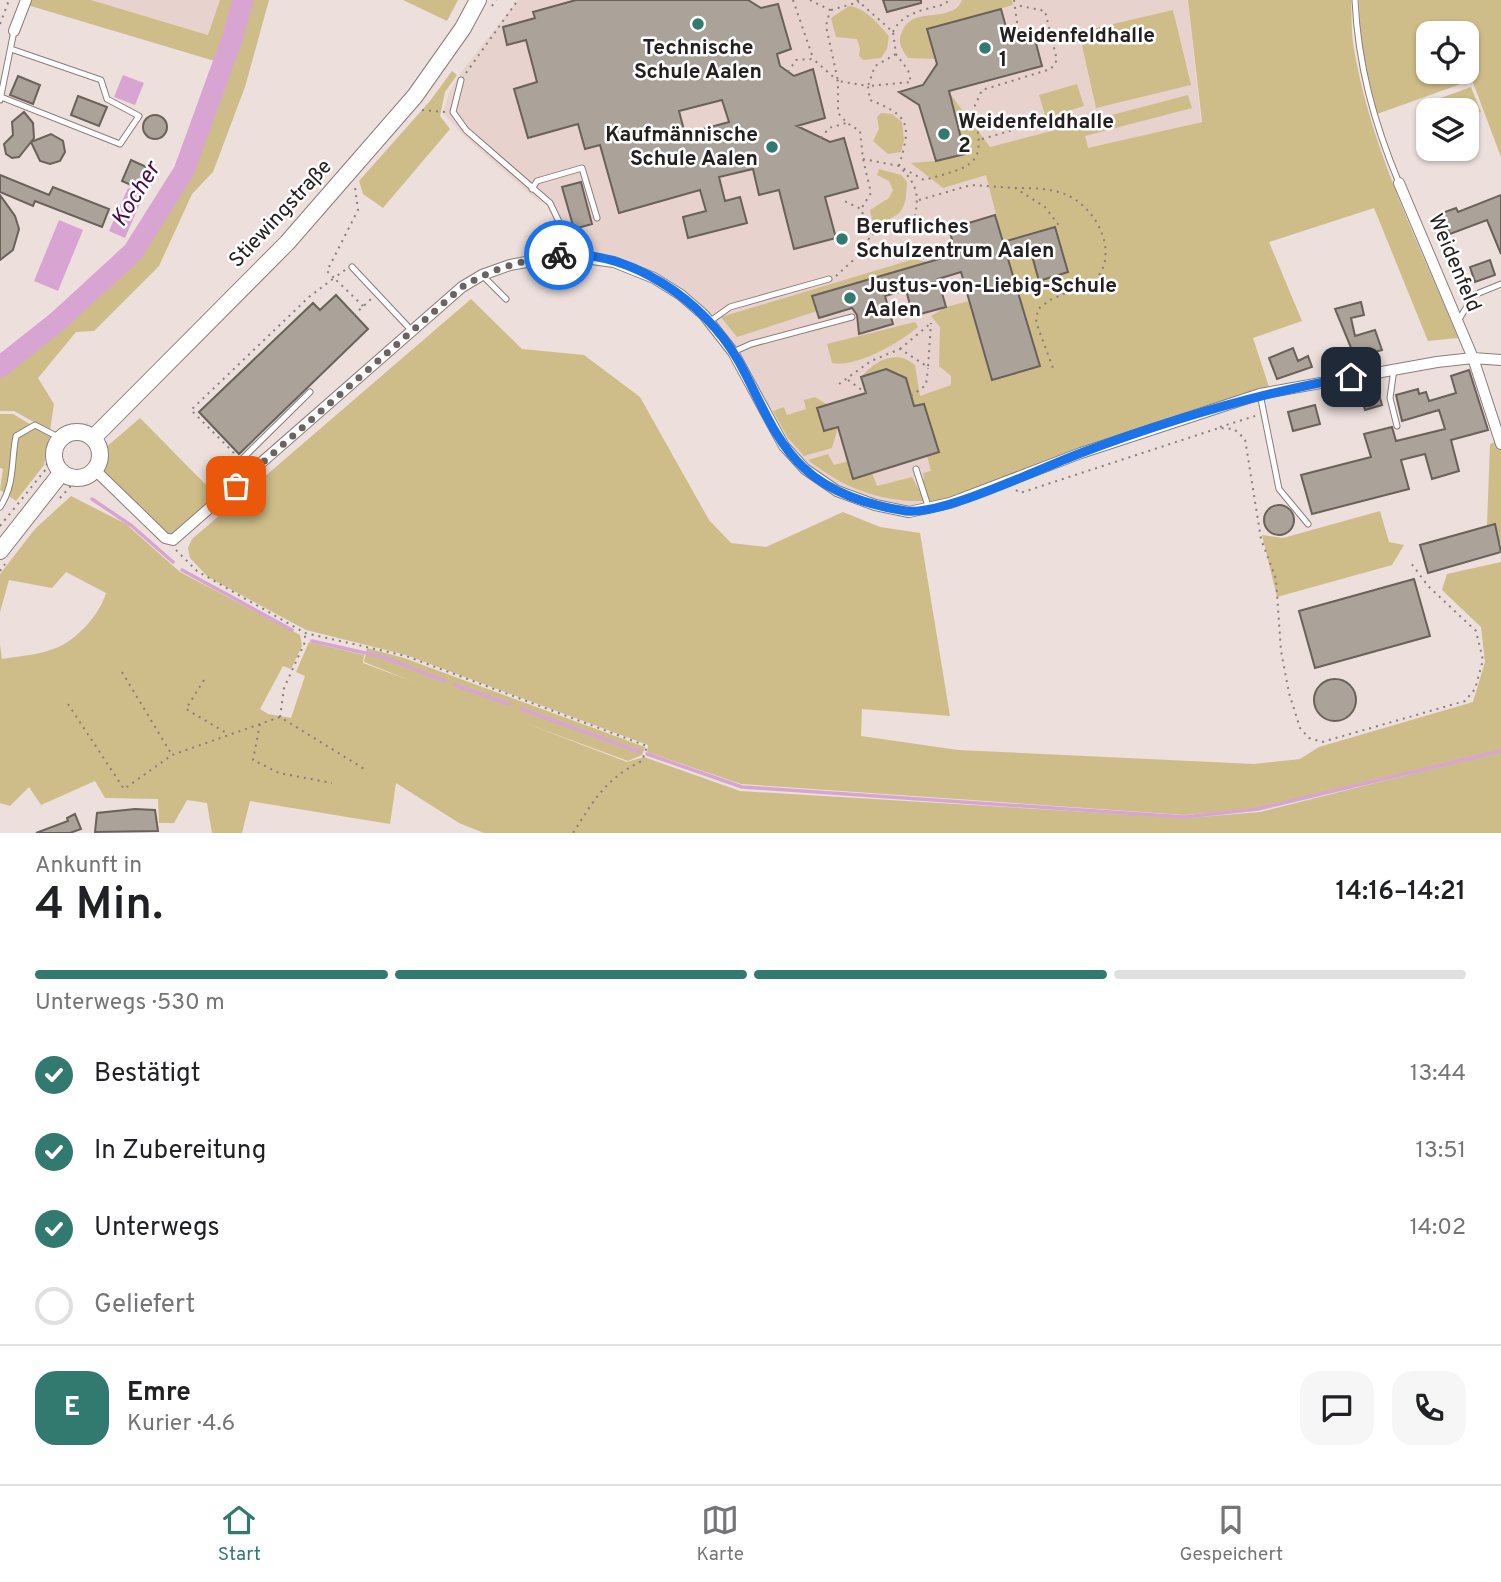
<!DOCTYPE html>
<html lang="de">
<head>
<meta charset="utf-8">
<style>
  :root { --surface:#fff; --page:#f6f6f6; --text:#202124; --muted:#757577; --line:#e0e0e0; --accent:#327970 }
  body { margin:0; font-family:Overpass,sans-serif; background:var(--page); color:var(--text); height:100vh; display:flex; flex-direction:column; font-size:26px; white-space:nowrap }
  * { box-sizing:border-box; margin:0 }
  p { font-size:23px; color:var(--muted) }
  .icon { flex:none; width:38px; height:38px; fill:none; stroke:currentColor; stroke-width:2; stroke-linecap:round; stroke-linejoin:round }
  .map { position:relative; height:833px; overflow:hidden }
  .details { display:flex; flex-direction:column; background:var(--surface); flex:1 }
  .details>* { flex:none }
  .tools { position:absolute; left:1416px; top:21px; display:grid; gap:14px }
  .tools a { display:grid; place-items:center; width:63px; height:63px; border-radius:14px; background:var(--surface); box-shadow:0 2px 5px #0004; font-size:35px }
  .pin { position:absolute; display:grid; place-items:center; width:60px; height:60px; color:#fff; margin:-30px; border-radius:14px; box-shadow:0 4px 10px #0006 }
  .courier { position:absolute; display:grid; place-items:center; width:70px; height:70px; margin:-35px; border:5px solid #1a73e8; border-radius:50%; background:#fff; color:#222; box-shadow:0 2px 9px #0007 }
  .head em { font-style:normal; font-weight:600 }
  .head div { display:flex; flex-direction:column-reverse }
  .head { display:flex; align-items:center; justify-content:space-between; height:119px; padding:0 35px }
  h1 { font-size:46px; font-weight:600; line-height:52px }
  .bar { display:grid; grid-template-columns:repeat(4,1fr); gap:10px 7px; align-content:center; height:84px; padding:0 35px }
  .bar i { height:9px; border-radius:5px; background:var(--line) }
  .bar .on { background:var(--accent) }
  .bar p { grid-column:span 4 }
  .line { display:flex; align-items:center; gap:18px; padding:0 35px; border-top:2px solid var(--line) }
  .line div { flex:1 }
  .round { display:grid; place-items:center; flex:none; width:74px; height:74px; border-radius:21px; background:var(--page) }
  ol { padding:0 35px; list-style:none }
  li { display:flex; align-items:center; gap:21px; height:77px }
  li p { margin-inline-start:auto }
  li .icon { padding:7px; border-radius:50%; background:var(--accent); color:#fff; stroke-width:4 }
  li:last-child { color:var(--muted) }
  li i { width:38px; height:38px; border:4px solid var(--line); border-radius:50% }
  .tabs { display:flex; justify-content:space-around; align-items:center; height:98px; border-top:2px solid var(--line); background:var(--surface); font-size:19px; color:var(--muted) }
  .tabs a { display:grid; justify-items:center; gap:4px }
  .tabs .on { color:var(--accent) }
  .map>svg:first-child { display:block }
  .built { fill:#e8d2cd }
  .green { fill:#cebd89; fill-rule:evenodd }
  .water { fill:#d8a5d3 }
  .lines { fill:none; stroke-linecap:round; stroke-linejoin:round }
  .stream { stroke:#d8a5d3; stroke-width:3.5 }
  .river { stroke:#d8a5d3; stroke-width:21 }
  .building { fill:#aba29a; stroke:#69615a; stroke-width:2; fill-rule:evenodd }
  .lane-casing { stroke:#8a7d7b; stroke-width:7 }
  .street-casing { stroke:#8a7d7b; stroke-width:12 }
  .secondary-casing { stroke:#8a7d7b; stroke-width:18 }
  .path { stroke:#887f7d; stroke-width:2; stroke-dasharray:2 5; stroke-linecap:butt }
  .lane { stroke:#fff; stroke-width:5 }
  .street { stroke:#fff; stroke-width:10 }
  .secondary { stroke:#fff; stroke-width:16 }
  .done { stroke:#6b6361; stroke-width:7; stroke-dasharray:0 12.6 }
  .route { stroke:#1a73e8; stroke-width:9 }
  .poi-dot { fill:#327970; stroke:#fff; stroke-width:2.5 }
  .labels { text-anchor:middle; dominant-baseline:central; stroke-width:5; stroke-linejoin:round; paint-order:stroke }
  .poi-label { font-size:21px; font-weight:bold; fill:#25201f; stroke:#fff; text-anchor:start }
  .street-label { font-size:21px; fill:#25201f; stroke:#fff }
  .water-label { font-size:23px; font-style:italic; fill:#490c47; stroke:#fff }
</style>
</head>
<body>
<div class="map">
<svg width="1501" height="833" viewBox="0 0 1501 833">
  <rect width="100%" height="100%" fill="#ecdfdc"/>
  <path class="built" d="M91,0H220L209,35Z
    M518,0H1188L1201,122L1088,149L1086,445L928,502L909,512L837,491L784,446L739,361L681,295L622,265L565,256L564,232L550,204L538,201L467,139L443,113L449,93L462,71Z"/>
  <path class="green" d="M26,0H91L208,35L220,0H269L245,87L213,172L192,194L159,266L94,331L76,332L38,378L54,404L50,431L14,411H0V358L130,244L179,167L218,62L24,4Z
    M403,0H458L447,21Z
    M962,0H1012L1013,5L928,29L935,59L908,58C902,50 897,42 902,32C911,10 933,19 951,11C957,9 960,5 962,0Z
    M1188,0H1351C1352,16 1351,33 1354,49C1371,149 1419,244 1458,338L1428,341L1374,208L1269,242L1302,321L1253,338L1269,387L1086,445L950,500L928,502L920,481L924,479L923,473L931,471L927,456L938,452L924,404L914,406L906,378L886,369L861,377C876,360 896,349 915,365L920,396L951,385V376L939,366L940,327L931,316L946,307L969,301L992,379L1039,365L1008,259L1031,252L1040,281L1068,272L1055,227L1003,242L986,175L943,188L911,163L936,161L965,153L948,91L990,147L1188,95L1192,108L1085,136L1088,148L1202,122Z
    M1359,0H1501V157L1472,80L1377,114L1361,44ZM1428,33H1466V72H1428Z
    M849,6C866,8 878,24 889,36L887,49L881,58L863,60L859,56L860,49L857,39L836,37L831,18Z
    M1173,10L1191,85L1096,108L1079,32Z
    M452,71L457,75L445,92L440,116L450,129L383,208L363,194L359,181L430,101Z
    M1077,84L1084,106L1046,118L1039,95Z
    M1471,87L1481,112L1467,117L1466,110H1428V122L1421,105Z
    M881,113L892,114L902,122L904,140L901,152L888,154L873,141L879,129L877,117Z
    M879,169L901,175L907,182C906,213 901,216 873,225L870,210L889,198L893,190L889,181L877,175Z
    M914,259L927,262L813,295L817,311L737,337L721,317Z
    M471,299L522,349L584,355L640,397L709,520L731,543L766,547L843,512L880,527L920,533L950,716L862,709L861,736L958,750L1254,764L1300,759L1319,747L1473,702L1485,662L1481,627L1442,590L1447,574L1501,562V833H484L459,823L396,783L390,824L250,801L242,833H212L207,803L187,800L174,823H159L158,799L105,798L95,781L41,805L29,787L10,806L0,803V644L2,659C19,656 40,655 56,648C77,640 100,614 106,593L66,572L52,588L9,580L0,612V574L35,529L71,496L126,524L180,572L300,635L302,646L291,669L283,666L260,709L268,714L291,718L305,676L296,672L309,642L364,655L363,663L414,682L364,662L367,648L404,658L645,747L642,755L628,761L522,722L627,762L644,757L740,791L1187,818L1260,812L1431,769L1258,809L1185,815L741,784L647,752L648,745L406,655L306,630L208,577L190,558L188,548L192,539Z
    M915,322L918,327C899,343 856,368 832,363L827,344Z
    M815,397L828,405L817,409L824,431L838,427L832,448L804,456L788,438L773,411L784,407L787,415L806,409L804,400Z
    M0,414H13L50,436L44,465L16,501L0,490L3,469L0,468Z
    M140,418L217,496L170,535L103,470L104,449Z
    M1500,440L1501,443V544L1487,526L1490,444Z
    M828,454L834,465L848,461L872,473L877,486L912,477L925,501C880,502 843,488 808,460Z
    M1380,511L1389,542L1404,545L1392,565L1277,597L1262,535L1283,538Z"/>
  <path class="water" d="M123,75L144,83L135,105L114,97Z
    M128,188L144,194L125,238L109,231Z
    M59,220L83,230L58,291L34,281Z"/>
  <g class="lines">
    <path class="stream" d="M92,499L132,526L173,562
      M182,570L292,630
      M312,641L383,657L445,681
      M455,685L509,704
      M521,709L640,752
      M647,754L742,787L1185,817L1258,809L1501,751"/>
    <path class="river" d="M0,367L58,321L133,252L184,171L232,39L243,0"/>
  </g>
  <path class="building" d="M576,0H748L761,8L778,4L791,49L777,54L780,66L794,76L813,69L825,118L797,126L830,142L844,138L858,188L825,197L836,238L794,249L779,190L759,195L753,169L719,177L725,201L740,197L747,223L688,238L683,217L706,211L700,190L619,213L600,145L585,149L578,124L528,138L514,89L537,82L526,40L507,45L503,27L535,18L533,12ZM722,100L729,122L685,134L679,111Z
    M883,0H921V3L887,12Z
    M1001,9L1009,38L1033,32L1042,66L949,91L965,154L936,161L919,105L899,92L923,85L937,64L927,29Z
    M18,76L40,85L33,104L10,95Z
    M78,96L107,107L99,126L71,115Z
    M24,112L33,123L34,138L31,142L51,134L63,141L65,152L60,161L50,164L40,161L31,142L19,157L12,158L6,154L4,144L13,135L12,122Z
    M143 127a12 12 0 1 1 24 0a12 12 0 1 1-24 0Z
    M131,160L153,170L144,191L122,181Z
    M0,175L49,195L53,187L109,209L102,227L35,201L33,206L0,192Z
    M581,182L592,224L574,229L562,187Z
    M0,195L15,216L19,229L13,250L0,260Z
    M1501,195V254L1487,220L1450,234L1442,213L1456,208L1458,212Z
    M995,215L1003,242L1055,227L1068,272L1039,281L1031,252L1008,259L1040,366L992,380L961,272L938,279L946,307L913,316L906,290L885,296L893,324L859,334L857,315L852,308L819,318L812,296L956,254L949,229Z
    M1490,260L1495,275L1475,282L1470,267Z
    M336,295L368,329L239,454L199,412L313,303L320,310Z
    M1361,302L1364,315L1351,318L1355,336L1375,330L1382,350L1360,356L1359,352L1354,355L1335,309Z
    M1293,348L1298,361L1308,356L1312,367L1277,379L1269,358Z
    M886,369L906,378L914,406L924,404L939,452L853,479L838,427L824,431L817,408L866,393L861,377Z
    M1469,370L1488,430L1451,440L1459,471L1432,479L1425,454L1401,460L1409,489L1312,514L1301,475L1371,457L1364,434L1392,427L1396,441L1445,429L1439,410L1402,421L1396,395L1418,389L1419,394L1426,392L1429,401L1456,393L1451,376Z
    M1378,391L1382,405L1365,410L1361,396Z
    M1315,405L1320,424L1293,431L1288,412Z
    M1264 520a15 15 0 1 1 30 0a15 15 0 1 1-30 0Z
    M1495,524L1501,552L1428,573L1420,545Z
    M1414,579L1430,636L1315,668L1299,611Z
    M1314 700a21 21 0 1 1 42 0a21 21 0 1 1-42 0Z
    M135,809L155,810L158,831L95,832L97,813Z
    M75,814L81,829L70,833H36L68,821L67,818Z"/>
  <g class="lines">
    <g class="lane-casing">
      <path id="lane" d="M1355,0C1358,65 1374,123 1399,183
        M461,80L453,112L466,130L550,203L564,232L563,255
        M1,97L120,144L139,116L107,99L101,80L11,49
        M0,100L14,31
        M532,189L537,181L582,168L597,218
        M352,267L413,332
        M482,275L506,299
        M1458,321L1474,295L1501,284
        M709,322L730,307L829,279
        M733,352L751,344L852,317
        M1394,369L1390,398L1397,426
        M1260,394L1279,489L1308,524
        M238,463L310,392
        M916,469L929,509
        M0,507C15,485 11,461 16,436L35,425L62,439"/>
    </g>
    <g class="street-casing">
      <path id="street" d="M14,31L26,0
        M1399,183L1473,358L1501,444
        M95,470L165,538L173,540L462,287L482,275L510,265L563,255L614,262L654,278L681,295L704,315L733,352L784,446L805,469L837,491L875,505L909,512L950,503L1081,453L1260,394L1437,362L1473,358L1501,360"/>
    </g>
    <g class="secondary-casing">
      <path id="secondary" d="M54 455a23 23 0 1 1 46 0a23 23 0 1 1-46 0Z
        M93,438L287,243L415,96L463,28L478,0
        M0,551L62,472"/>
    </g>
    <path class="path" d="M793,0L813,58
      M810,0L830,10L826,26L838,81L868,86L870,100C911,116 911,125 899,166C919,187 919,194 914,222L871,235
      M857,0L893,32L896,54L908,70L911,82L868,86L875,66L896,54
      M1014,0L1018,30
      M492,6L496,0
      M831,10L859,2
      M0,24L9,0
      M893,32C902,12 925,10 945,4L949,0
      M788,72L796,60L813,59L838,81V113L847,123L860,131L863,159L871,193L861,209
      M466,73L518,0
      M422,110L445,112
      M821,138L829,128L846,123
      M982,139L1037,123
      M863,159L899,166L924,180C974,166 988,166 973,110L982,90L1051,69L1057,60L1045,11L1016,5
      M1015,188C1032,188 1053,188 1069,196C1091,207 1109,235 1105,259C1105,266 1100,273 1097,279L1050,300L1038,309L1036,322L1054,371
      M919,200L971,185L1015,188L1045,207L1061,228
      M560,267V287
      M345,270L334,278L327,271L358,210L355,188
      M836,276L860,254L871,235L861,209L842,200
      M354,315L371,299
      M900,349L930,324
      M848,380L866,393
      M839,384L871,361L900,349L928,367L931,323
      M911,396L926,385L928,368
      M1220,427L1255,416
      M60,430L80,427L87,423
      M234,453L191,410L309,297L334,278L363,306
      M1016,490L1020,493L1219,428L1234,429L1245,439L1261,539L1276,579L1281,651L1289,693L1300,728L1309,738L1322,742L1465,701L1475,689L1483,660L1476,631L1428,586L1411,563
      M60,498L78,478
      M0,526L46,469L50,443
      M176,550L197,571L305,633L406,656L647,746L642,761C606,778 594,800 573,833
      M0,571L5,564
      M122,672L172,755
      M204,680L186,709L228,734
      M68,704L124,789L172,755L280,717L366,770
      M280,717L284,688L305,642V635
      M260,724L253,760L279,773L332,783"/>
    <use href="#lane" class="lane"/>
    <use href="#street" class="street"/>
    <use href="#secondary" class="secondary"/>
  </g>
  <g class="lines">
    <path class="done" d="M236,486L462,287C493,268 524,260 559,255"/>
    <path class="route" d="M559,255C630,249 704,301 738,360C759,397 773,440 804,468C830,493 871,506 906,511C942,516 1043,467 1081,453C1169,420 1259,393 1351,377"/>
  </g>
  <g class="poi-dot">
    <circle cx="698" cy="24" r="7"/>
    <circle cx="985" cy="48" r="7"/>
    <circle cx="944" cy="134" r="7"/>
    <circle cx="772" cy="147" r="7"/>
    <circle cx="842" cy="239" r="7"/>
    <circle cx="850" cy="298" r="7"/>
  </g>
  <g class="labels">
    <g class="poi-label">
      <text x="999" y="36">Weidenfeldhalle<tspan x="999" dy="24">1</tspan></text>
      <text x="698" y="48" text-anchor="middle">Technische<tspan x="698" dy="24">Schule Aalen</tspan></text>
      <text x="958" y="122">Weidenfeldhalle<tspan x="958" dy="24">2</tspan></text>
      <text x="758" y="135" text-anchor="end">Kaufmännische<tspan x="758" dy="24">Schule Aalen</tspan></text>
      <text x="856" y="227">Berufliches<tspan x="856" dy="24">Schulzentrum Aalen</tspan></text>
      <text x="864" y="286">Justus-von-Liebig-Schule<tspan x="864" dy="24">Aalen</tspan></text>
    </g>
    <g class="street-label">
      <text transform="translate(281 214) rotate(-47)">Stiewingstraße</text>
      <text transform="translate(1454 263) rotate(67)">Weidenfeld</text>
    </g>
    <g class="water-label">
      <text transform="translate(137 195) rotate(-58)">Kocher</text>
    </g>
  </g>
</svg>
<div class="tools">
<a><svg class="icon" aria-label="locate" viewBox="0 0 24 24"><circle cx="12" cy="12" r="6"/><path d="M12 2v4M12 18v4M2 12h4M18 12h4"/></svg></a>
<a><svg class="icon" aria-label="layers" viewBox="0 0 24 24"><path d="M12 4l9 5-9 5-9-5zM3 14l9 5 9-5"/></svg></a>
</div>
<div class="pin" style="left:236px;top:486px;background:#ea580c"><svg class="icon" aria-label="bag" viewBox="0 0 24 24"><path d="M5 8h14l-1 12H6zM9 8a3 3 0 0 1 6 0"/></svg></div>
<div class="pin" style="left:1351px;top:377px;background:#1f2937"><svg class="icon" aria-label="home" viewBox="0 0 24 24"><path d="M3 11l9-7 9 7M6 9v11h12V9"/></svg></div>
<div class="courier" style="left:559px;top:255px"><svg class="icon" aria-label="bike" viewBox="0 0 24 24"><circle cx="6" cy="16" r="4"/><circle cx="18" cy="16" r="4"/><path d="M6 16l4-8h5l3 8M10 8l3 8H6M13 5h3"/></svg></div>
</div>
<section class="details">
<div class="head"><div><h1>4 Min.</h1><p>Ankunft in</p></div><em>14:16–14:21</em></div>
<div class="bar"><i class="on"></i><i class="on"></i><i class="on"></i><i></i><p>Unterwegs · 530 m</p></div>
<ol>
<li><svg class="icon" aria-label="check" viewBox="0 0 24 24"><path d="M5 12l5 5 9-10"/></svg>Bestätigt<p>13:44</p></li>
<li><svg class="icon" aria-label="check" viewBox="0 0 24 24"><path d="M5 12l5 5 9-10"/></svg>In Zubereitung<p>13:51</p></li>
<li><svg class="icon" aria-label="check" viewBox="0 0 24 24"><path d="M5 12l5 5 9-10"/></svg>Unterwegs<p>14:02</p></li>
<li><i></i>Geliefert</li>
</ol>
<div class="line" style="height:126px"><b class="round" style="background:var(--accent);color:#fff">E</b><div><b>Emre</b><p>Kurier · 4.6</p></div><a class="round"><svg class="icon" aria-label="chat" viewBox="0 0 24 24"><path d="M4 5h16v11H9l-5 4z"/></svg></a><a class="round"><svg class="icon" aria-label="phone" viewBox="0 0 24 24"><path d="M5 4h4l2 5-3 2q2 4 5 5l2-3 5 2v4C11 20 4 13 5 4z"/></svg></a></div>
</section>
<nav class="tabs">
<a class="on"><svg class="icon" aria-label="home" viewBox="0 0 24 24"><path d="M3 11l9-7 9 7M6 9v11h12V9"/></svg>Start</a>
<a><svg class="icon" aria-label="map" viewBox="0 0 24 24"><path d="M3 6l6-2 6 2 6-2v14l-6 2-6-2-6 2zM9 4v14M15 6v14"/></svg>Karte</a>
<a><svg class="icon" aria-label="saved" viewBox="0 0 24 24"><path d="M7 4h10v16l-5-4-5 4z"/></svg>Gespeichert</a>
</nav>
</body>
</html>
